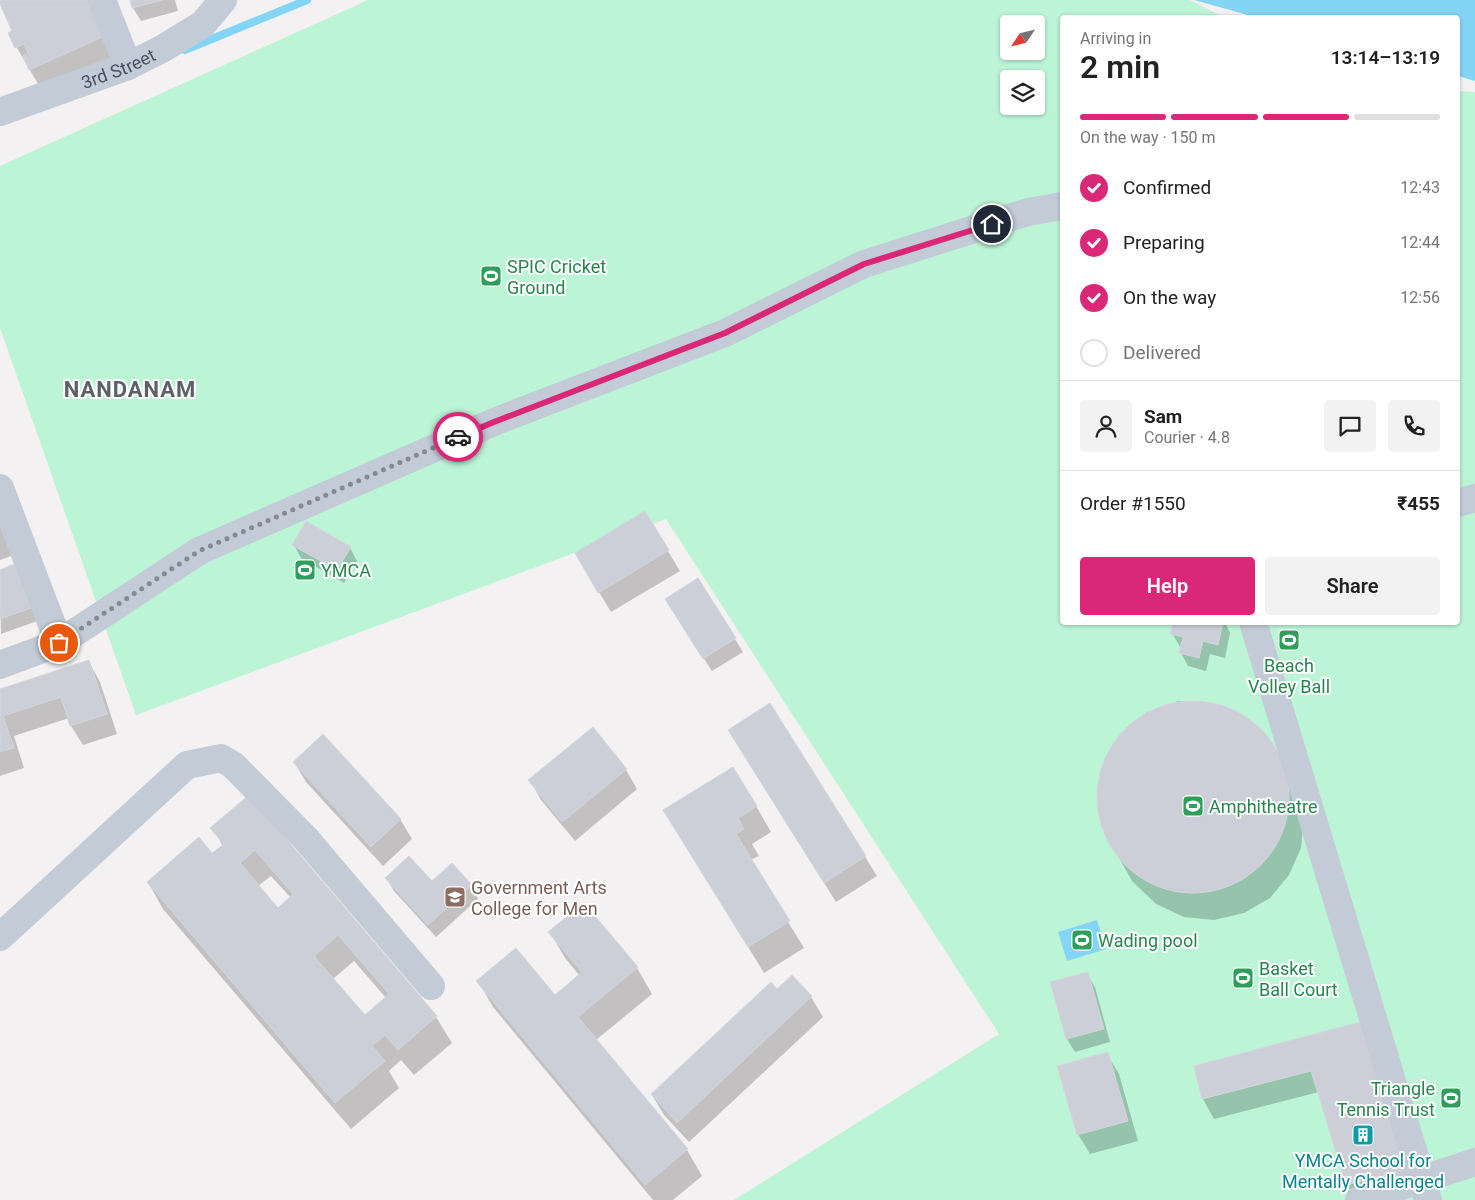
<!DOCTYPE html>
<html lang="en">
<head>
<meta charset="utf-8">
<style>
  :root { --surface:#fff; --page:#f2f2f2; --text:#222; --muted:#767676; --line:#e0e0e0; --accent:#db2777 }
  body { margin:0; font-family:Roboto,sans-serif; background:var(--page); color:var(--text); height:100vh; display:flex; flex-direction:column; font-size:19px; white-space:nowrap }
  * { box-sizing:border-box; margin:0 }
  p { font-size:16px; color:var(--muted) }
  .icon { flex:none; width:28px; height:28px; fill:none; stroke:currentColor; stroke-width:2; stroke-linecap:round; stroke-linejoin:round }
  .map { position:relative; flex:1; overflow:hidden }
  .side { position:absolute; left:1060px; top:15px; width:400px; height:610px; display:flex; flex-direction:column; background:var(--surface); border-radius:5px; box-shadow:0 1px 4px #0004 }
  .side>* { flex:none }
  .needle { width:32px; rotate:235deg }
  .buttons { position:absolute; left:1000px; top:15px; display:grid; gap:10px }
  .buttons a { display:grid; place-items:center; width:45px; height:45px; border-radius:5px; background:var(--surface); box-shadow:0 1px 4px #0004; font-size:25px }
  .pin { position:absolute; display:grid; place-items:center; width:42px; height:42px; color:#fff; margin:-21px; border:2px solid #fff; border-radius:50%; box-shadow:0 1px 5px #0007 }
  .courier { position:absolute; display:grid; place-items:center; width:50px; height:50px; margin:-25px; border:4px solid #db2777; border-radius:50%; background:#fff; color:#222; box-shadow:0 1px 6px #0007 }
  .head em { font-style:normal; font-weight:600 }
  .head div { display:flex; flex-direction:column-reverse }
  .head { display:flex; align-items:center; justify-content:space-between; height:85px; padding:0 20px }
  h1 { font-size:32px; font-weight:600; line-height:38px }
  .bar { display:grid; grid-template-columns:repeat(4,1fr); gap:8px 5px; align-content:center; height:60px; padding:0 20px }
  .bar i { height:6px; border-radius:4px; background:var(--line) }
  .bar .selected { background:var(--accent) }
  .bar p { grid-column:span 4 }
  .line { display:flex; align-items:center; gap:12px; padding:0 20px; border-top:1px solid var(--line) }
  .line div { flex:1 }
  .round { display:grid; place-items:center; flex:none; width:52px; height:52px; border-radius:5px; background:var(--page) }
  ol { padding:0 20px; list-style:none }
  li { display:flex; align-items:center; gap:15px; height:55px }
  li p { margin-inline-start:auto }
  li .icon { padding:5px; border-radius:50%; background:var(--accent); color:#fff; stroke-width:4 }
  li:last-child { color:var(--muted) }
  li i { width:28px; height:28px; border:2px solid var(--line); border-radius:50% }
  .cta { display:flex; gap:10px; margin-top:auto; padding:10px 20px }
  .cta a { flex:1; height:58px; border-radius:5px; background:var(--accent); color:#fff; font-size:20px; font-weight:600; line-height:58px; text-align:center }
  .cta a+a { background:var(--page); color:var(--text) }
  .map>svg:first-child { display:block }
  .green { fill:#bcf4d6; fill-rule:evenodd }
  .water { fill:#84d4f5 }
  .shadow { fill:#0003; fill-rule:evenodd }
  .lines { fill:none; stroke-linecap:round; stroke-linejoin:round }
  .stream { stroke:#84d4f5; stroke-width:8 }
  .building { fill:#cccfd7; stroke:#d4d6dd; fill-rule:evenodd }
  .minor { stroke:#c3cbd7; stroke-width:28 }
  .done { stroke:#838a93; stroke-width:5; stroke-dasharray:0 9 }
  .route { stroke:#db2777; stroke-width:6 }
  .labels { text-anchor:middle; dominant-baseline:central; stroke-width:4; stroke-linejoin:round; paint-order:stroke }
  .street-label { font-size:18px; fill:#465260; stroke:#fff }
  .leisure-label { font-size:18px; fill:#27864d; stroke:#fff; text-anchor:start }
  .education-label { font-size:18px; fill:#785e54; stroke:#fff; text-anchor:start }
  .culture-label { font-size:18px; fill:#0d838f; stroke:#fff }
  .district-label { font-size:22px; font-weight:bold; letter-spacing:1px; fill:#5c6067; stroke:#fff }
</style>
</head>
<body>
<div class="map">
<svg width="1475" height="1200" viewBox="0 0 1475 1200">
  <rect width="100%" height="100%" fill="#f3f1f1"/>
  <path class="green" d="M368,0H1190L1223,17L1062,18V622H1458V91L1475,92V1200H734L999,1034L666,519L136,715L0,328V166ZM1009,24H1036V51H1009ZM1009,79H1036V106H1009Z"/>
  <path class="water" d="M1194,0H1475V81L1458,76V18L1255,17Z
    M1097,920L1106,949L1067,961L1058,932Z"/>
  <path class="shadow" d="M0,0H93L118,56L41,89L17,48L10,34L13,32Z
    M131,0H175L178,11L141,21L133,8Z
    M645,513L680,571L611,612L576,554Z
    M0,518L14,555L0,560Z
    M294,545L350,548L357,561L344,583L301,558Z
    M14,566L21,579L37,621L1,634L0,571Z
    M698,580L743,652L712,671L674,613Z
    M1174,622H1225L1230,633L1225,658L1210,654L1206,671L1188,666L1181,653L1182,647H1180L1172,633Z
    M89,662L100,682L117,734L83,745L71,726L69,718L14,736L24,768L0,776V690Z
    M1178,701L1211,703L1242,715L1265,734L1281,760L1304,817L1301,848L1289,875L1270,898L1244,913L1214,920L1184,917L1156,904L1132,881L1101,825L1097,792L1104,760L1122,732L1147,712Z
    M770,705L877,876L836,902L729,730Z
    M294,762L400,819L412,839L383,866L306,782Z
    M626,770L637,789L575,841L541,800L530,780Z
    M249,797L436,1017L452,1043L414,1075L401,1060L389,1071L399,1088L351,1129L163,909L148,882L212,855L223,846L212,828ZM271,876L291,898L278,909L258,886ZM354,961L386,998L365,1017L333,979Z
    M756,806L771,832L752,844L759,856L750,860L804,948L764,973L665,811Z
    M386,878L471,886L478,899L436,937L394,891Z
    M550,932L637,968L652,994L596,1040L687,1150L702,1176L673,1200H653L493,1007L478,981L554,997L580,976L565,958Z
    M1087,974L1095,987L1110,1042L1075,1052L1067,1039Z
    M792,977L811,997L823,1017L689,1142L664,1115L652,1095Z
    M1360,1023L1417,1190L1356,1200L1347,1185L1319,1092L1214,1119L1203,1099L1195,1066Z
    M1107,1054L1119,1074L1138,1141L1090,1154L1078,1134Z"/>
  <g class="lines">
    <path class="stream" d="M185,50L307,0"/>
  </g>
  <path class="building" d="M0,0H92L107,35L29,70L23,56L28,53L24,44L15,48L8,33L12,31L0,4Z
    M130,0H163L132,8Z
    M645,511L669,550L598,593L575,553Z
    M306,521L351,547L337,570L292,545Z
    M14,564L31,608L0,619V570Z
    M698,578L736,638L703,659L665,599Z
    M1173,622H1223L1218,645L1203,641L1199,658L1179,653L1183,637L1170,634Z
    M89,660L107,714L70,726L61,697L3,716L14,748L0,752V689Z
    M1097 797a96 96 0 1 1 192 0a96 96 0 1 1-192 0Z
    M770,703L866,856L824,883L728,730Z
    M593,727L627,769L562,822L528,780Z
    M323,734L401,819L371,847L293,762Z
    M733,767L757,806L738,818L744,829L736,834L790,921L748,947L663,810Z
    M249,795L437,1016L398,1050L385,1035L372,1046L385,1061L335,1103L147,882L199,837L212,853L224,844L210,828ZM255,850L293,894L278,908L240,863ZM338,935L389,994L365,1015L314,956Z
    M409,856L432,881L452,863L472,885L428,925L385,878Z
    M584,903L638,967L578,1017L688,1149L645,1185L476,981L516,948L555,995L582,972L548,932Z
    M1088,972L1104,1029L1066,1039L1050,982Z
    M792,975L812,996L677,1123L651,1094L771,982L777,989Z
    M1360,1022L1407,1170L1346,1185L1311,1071L1202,1099L1194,1066Z
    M1108,1052L1128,1121L1077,1135L1057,1066Z"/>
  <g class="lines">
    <g class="minor">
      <path d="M102,0L128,66"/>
      <path id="s1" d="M0,112L128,66L162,49L203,24L223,0"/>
      <path d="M0,488L59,643"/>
      <path d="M1458,503L1475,498"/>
      <path d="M1253,622L1428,1200"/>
      <path d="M0,665L59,643L199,551L494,422L725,333L864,264L1028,212L1062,206"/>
      <path d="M0,937L187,765L221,758L233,765L306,839L431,986"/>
      <path d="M1359,1200L1475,1162"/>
    </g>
  </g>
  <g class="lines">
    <path class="done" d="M59,643L199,551L458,437"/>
    <path class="route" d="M458,437L494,422L725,333L864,264L992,224"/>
  </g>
  <defs>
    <g id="stadium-square" transform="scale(1.125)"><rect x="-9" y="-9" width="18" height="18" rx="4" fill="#2e9e5b" stroke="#fff"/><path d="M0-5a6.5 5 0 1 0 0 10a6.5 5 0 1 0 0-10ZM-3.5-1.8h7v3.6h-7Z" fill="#fff"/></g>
    <g id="university-square" transform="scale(1.125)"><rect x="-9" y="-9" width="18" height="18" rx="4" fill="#8d6e63" stroke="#fff"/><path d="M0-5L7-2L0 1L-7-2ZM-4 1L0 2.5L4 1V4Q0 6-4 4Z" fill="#fff"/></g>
    <g id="building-square" transform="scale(1.125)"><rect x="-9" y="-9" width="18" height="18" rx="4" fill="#0f9aa8" stroke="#fff"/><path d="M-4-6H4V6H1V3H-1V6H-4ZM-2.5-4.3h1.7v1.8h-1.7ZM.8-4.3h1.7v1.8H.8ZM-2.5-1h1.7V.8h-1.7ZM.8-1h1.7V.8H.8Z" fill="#fff"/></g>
  </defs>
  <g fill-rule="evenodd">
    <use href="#stadium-square" x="491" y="276"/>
    <use href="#stadium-square" x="305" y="570"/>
    <use href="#stadium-square" x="1289" y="640"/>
    <use href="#stadium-square" x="1193" y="806"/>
    <use href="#university-square" x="455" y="897"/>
    <use href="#stadium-square" x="1082" y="940"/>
    <use href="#stadium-square" x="1243" y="978"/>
    <use href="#stadium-square" x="1451" y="1098"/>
    <use href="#building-square" x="1363" y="1135"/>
  </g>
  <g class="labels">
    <g class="street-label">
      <text stroke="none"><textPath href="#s1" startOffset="126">3rd Street</textPath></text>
    </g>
    <g class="leisure-label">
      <text x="507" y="266">SPIC Cricket<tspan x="507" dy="21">Ground</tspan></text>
      <text x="321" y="570">YMCA</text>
      <text x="1289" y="665" text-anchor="middle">Beach<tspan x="1289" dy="21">Volley Ball</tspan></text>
      <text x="1209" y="806">Amphitheatre</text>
      <text x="1098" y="940">Wading pool</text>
      <text x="1259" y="968">Basket<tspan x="1259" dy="21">Ball Court</tspan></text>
      <text x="1435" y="1088" text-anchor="end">Triangle<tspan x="1435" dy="21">Tennis Trust</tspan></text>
    </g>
    <g class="education-label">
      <text x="471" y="887">Government Arts<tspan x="471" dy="21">College for Men</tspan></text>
    </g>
    <g class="culture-label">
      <text x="1363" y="1160">YMCA School for<tspan x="1363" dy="21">Mentally Challenged</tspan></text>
    </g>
    <g class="district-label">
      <text x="130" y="389">NANDANAM</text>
    </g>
  </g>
</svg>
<div class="buttons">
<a><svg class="needle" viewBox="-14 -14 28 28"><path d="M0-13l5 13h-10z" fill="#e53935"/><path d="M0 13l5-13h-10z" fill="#767676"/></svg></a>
<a><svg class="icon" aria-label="layers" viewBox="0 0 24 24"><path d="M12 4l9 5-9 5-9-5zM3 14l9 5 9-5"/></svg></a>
</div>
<div class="pin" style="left:59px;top:643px;background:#ea580c"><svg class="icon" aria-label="bag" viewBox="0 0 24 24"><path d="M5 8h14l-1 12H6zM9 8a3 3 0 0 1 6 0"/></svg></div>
<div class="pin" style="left:992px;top:224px;background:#1f2937"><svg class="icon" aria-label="home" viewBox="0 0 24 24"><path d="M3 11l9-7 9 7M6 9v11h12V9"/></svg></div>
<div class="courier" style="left:458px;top:437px"><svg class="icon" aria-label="car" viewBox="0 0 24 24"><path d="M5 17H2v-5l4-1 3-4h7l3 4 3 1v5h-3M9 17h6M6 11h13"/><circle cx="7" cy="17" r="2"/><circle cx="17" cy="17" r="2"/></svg></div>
<section class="side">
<div class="head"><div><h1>2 min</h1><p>Arriving in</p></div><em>13:14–13:19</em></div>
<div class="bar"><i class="selected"></i><i class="selected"></i><i class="selected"></i><i></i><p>On the way · 150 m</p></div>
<ol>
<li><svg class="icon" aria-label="check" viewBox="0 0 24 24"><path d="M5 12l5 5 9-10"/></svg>Confirmed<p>12:43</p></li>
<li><svg class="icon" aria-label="check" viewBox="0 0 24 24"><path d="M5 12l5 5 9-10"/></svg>Preparing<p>12:44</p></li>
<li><svg class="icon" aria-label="check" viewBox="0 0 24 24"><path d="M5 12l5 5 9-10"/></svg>On the way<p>12:56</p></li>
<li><i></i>Delivered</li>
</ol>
<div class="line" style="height:90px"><a class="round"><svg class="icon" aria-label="person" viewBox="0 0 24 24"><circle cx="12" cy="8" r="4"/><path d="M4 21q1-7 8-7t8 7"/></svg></a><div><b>Sam</b><p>Courier · 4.8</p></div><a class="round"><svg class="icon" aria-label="chat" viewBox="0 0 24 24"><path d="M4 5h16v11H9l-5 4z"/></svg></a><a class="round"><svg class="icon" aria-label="phone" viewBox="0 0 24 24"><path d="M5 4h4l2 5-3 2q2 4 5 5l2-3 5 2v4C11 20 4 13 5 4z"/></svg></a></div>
<div class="line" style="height:65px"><div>Order #1550</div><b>₹455</b></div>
<div class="cta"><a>Help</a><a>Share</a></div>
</section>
</div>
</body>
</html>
